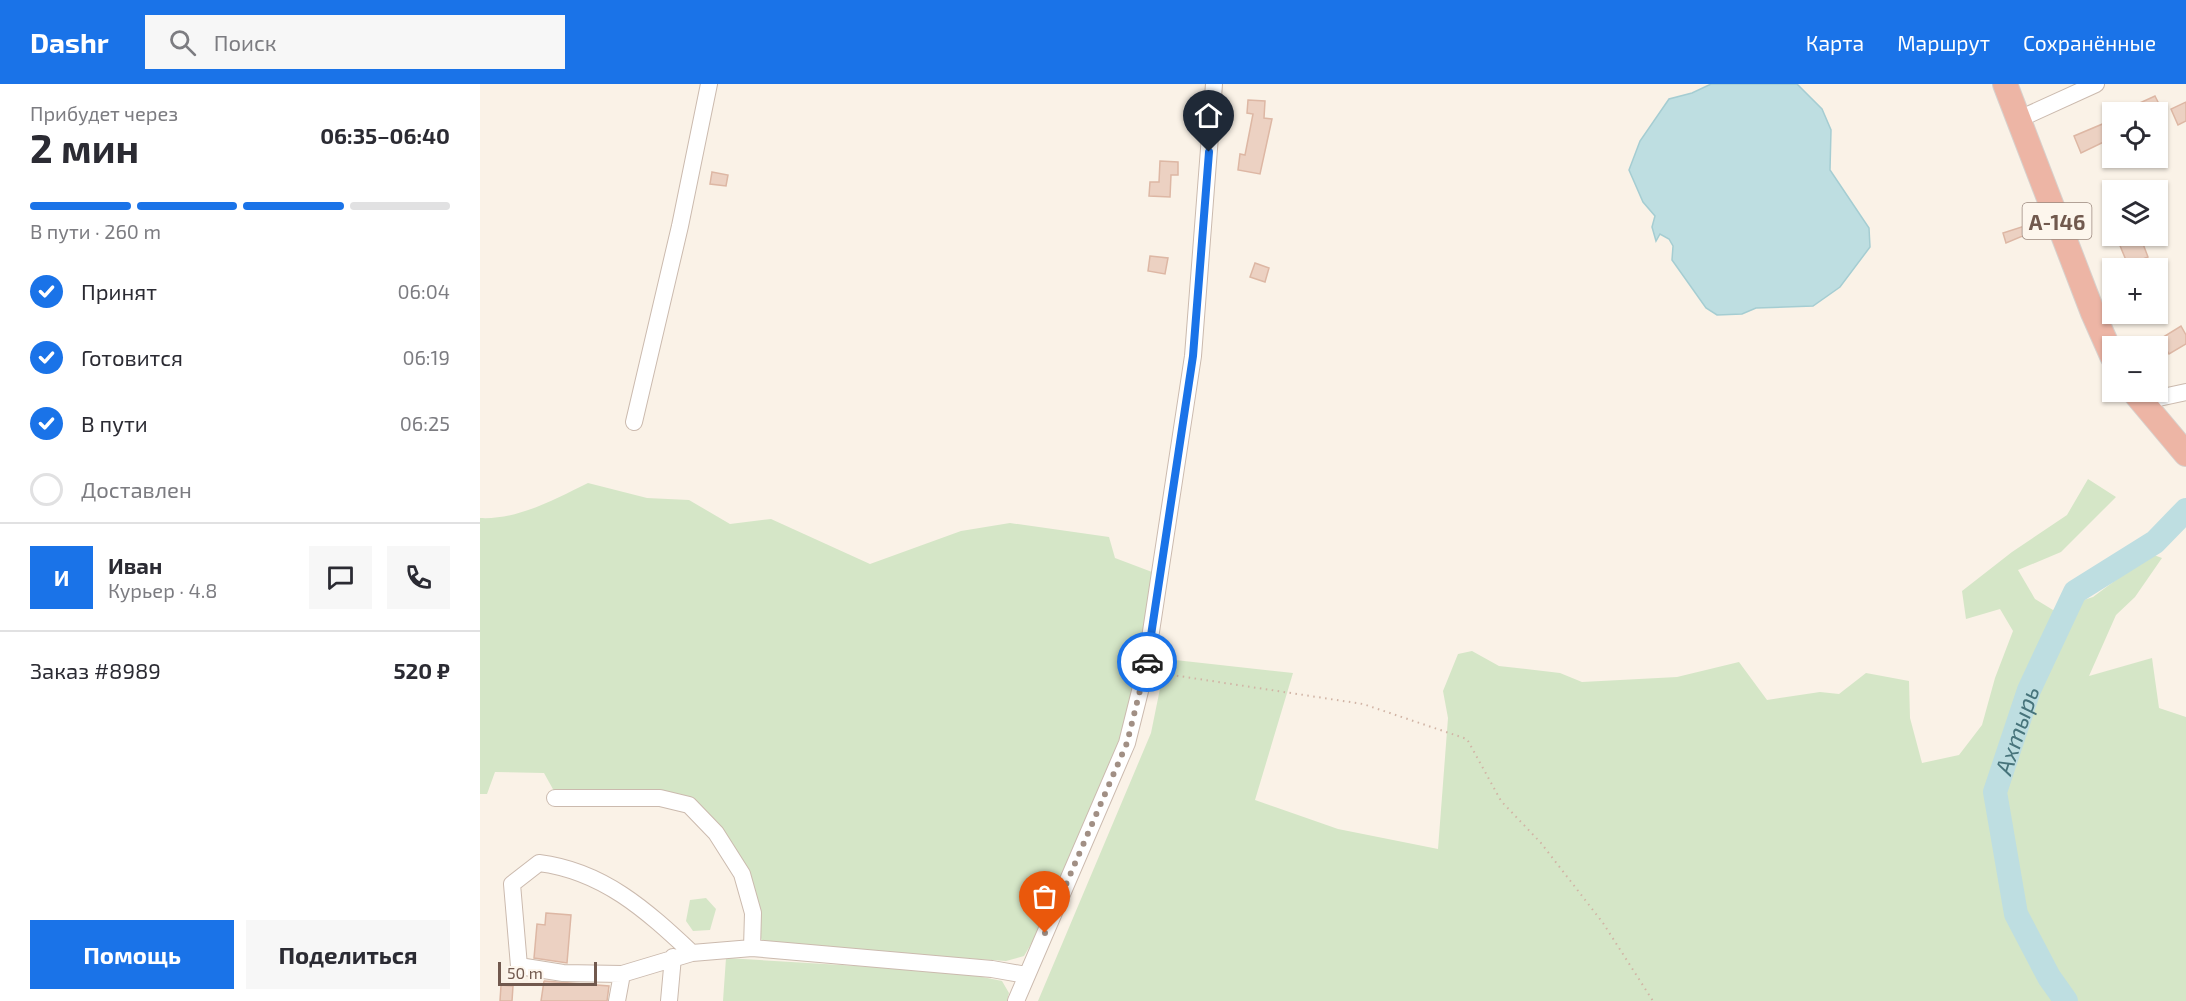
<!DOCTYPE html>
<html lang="ru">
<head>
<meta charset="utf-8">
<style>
  :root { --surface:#fff; --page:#f7f7f7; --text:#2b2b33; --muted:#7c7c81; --line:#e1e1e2; --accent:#1a73e8 }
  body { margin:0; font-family:"Exo 2",sans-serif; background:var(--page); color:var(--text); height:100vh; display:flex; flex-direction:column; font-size:22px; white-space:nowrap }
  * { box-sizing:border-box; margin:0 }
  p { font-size:20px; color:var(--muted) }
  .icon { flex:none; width:33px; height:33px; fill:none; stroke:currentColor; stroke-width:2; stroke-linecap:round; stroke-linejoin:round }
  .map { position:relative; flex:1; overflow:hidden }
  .side { display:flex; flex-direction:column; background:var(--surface); width:480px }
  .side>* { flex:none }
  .fabs { position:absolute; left:1622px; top:18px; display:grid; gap:12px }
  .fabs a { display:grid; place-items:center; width:66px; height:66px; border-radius:0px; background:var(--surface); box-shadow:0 2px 4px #0004; font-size:30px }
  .scale { position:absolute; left:18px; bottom:15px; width:99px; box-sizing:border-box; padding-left:6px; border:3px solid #71594e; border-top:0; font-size:16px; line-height:21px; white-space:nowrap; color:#71594e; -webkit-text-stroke:4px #fdf6ed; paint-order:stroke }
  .pin { position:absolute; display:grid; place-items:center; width:51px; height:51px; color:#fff; margin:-62px -26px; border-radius:50% 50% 50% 0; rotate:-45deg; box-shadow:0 0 6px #0007 }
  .pin .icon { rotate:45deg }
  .courier { position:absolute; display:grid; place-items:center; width:60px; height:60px; margin:-30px; border:4px solid #1a73e8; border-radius:50%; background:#fff; color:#222; box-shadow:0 2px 8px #0007 }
  .summary em { font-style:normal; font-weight:700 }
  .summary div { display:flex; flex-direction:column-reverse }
  .summary { display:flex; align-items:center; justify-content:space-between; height:102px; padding:0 30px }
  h1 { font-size:39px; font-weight:700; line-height:45px }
  .bar { display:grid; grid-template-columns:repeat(4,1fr); gap:9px 6px; align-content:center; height:72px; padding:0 30px }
  .bar i { height:8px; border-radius:4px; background:var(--line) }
  .bar .current { background:var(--accent) }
  .bar p { grid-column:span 4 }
  .line { display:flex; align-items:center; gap:15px; padding:0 30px; border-top:2px solid var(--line) }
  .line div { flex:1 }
  .round { display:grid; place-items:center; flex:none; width:63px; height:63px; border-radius:0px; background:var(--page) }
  ol { padding:0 30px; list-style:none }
  li { display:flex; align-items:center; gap:18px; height:66px }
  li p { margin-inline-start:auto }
  li .icon { padding:6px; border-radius:50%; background:var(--accent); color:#fff; stroke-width:4 }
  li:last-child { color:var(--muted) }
  li i { width:33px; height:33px; border:3px solid var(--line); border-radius:50% }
  .button { display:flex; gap:12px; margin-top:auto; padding:12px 30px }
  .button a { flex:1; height:69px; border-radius:0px; background:var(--accent); color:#fff; font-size:24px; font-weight:700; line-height:69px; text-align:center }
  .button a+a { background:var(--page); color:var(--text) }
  header { display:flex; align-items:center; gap:36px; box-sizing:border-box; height:84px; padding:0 30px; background:var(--accent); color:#fff }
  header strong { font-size:28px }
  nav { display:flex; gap:33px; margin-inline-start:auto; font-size:21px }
  .search { width:420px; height:54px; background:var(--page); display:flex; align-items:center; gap:15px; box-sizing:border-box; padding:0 21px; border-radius:0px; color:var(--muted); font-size:22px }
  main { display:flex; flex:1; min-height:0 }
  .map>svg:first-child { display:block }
  .green { fill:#d5e6c7 }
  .water { fill:#bedee1; stroke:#a5cdd2; stroke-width:1.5 }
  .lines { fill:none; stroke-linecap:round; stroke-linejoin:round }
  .river { stroke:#bedee1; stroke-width:24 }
  .building { fill:#ecd1c2; stroke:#ddb7a4; stroke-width:1.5 }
  .minor-casing { stroke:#cbbaae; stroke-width:18 }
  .highway-casing { stroke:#d7d1cd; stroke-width:26 }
  .path { stroke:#d1b4a5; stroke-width:2; stroke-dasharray:1.5 4.5; stroke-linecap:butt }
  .minor { stroke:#fff; stroke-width:16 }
  .highway { stroke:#edb5a5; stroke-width:24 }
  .done { stroke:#a18f84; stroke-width:6; stroke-dasharray:0 10.8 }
  .route { stroke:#1a73e8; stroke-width:8 }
  .labels { text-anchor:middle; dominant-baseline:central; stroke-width:6; stroke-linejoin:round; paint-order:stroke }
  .shield { fill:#fdf6ed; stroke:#9b887e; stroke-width:1.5 }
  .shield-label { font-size:21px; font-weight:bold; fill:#71594e }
  .water-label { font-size:24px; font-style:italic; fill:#47747b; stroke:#fdf6ed }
</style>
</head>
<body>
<header>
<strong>Dashr</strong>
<div class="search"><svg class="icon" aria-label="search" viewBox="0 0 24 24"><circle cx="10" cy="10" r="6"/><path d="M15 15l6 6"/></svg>Поиск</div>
<nav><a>Карта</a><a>Маршрут</a><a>Сохранённые</a></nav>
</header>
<main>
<section class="side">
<div class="summary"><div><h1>2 мин</h1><p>Прибудет через</p></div><em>06:35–06:40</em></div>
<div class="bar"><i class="current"></i><i class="current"></i><i class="current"></i><i></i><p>В пути · 260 m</p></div>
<ol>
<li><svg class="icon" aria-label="check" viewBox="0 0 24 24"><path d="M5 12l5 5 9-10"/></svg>Принят<p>06:04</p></li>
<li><svg class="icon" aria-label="check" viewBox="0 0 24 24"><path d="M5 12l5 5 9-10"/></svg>Готовится<p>06:19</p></li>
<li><svg class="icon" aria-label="check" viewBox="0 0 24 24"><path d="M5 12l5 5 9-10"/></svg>В пути<p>06:25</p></li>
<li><i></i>Доставлен</li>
</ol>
<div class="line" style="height:108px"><b class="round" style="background:var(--accent);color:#fff">И</b><div><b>Иван</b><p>Курьер · 4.8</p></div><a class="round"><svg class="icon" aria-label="chat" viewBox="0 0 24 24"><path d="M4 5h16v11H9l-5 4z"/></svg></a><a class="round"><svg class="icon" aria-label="phone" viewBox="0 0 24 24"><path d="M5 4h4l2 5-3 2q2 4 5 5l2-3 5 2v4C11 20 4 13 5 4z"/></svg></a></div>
<div class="line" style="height:78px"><div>Заказ #8989</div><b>520 ₽</b></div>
<div class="button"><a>Помощь</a><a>Поделиться</a></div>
</section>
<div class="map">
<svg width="1706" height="917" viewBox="0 0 1706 917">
  <rect width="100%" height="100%" fill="#faf2e7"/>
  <path class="green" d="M1608,395L1636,413L1581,468L1538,486L1555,515L1573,526L1613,513L1671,470L1682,474L1655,513L1636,531L1609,592L1672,574L1679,624L1706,633V917H558L671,649L686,575L813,589L775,716L858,745L958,765L968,634L963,607L978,570L992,567L1019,582L1080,589L1102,598L1197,593L1259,578L1287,616L1340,608L1359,610L1386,589L1429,597L1430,634L1442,679L1479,671L1502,641L1515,594L1533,547L1520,525L1486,535L1482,507L1532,468L1587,431Z
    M108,399L167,414L209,416L250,440L291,435L390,480L481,447L530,439L629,453L635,474L672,488L659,591L636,665L561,843L544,872L526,877L282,860L276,819L213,716L74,707L64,689L15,688L7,710H0V434C38,436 75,415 108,399Z
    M226,814L236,825L230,846L213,847L206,837L210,816Z
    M246,874L478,888L522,897L529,909L527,917H243Z"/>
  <path class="water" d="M1231,0H1317L1342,25L1351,46L1350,86L1389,144L1390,163L1360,203L1333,222L1276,224L1262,230L1237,231L1226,224L1192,176L1193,162L1189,155L1180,150L1176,157L1172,143L1175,132L1163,118L1149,86L1160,57L1189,15L1212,9Z"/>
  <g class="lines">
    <path class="river" id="s1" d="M1586,917L1569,893L1536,830L1515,708L1549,606L1595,508L1675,458L1706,426"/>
  </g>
  <path class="building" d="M1675,12L1683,28H1640Z
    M768,16L785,17L784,34L792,35L780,90L758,86L760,70L765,71L773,30L767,29Z
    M1706,18V37L1698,41L1691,25Z
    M1632,36V54L1601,69L1594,52Z
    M680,77L698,78V91H691L690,113L669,112L670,98H679Z
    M232,88L248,91L246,102L230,100Z
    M1554,139L1557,146L1526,159L1523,149Z
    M1636,152H1660L1668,173L1648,181Z
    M670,172L688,174L685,190L668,187Z
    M775,179L789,184L785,198L770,193Z
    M1701,242L1706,251V260L1689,270L1680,255Z
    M66,829L91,831L87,879L54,874L57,840L65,841Z
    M64,897L129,902L127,917H61Z
    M21,901L33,902L32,917H20Z"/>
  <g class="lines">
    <g class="minor-casing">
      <path id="minor" d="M1539,35L1616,0
        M1660,318L1706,308
        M154,338L200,142L229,0
        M75,714H180L209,721L236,749L262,790L273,829L272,864
        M212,869C166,826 123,787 59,779L32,800L39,882L83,889L142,890L212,869L272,864L512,885L546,891
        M137,917L142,890
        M189,917L193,873
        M536,917L647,659L665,587L713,272L734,0"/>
    </g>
    <g class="highway-casing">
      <path id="highway" d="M1525,0L1613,229L1632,272
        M1654,308L1706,370"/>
    </g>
    <path class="path" d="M679,589L883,620L987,655L1021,717L1061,759L1123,839L1173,917"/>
    <use href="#minor" class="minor"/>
    <use href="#highway" class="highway"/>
  </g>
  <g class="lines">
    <path class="done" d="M565,849L647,659L667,578"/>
    <path class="route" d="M667,578L713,272L729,68"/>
  </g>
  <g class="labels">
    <rect class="shield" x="1542.5" y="119" width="69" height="36" rx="4.5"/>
    <g class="shield-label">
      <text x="1577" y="137">А-146</text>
    </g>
    <g class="water-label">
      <text stroke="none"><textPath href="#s1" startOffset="290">Ахтырь</textPath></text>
    </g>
  </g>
</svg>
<div class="fabs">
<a><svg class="icon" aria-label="locate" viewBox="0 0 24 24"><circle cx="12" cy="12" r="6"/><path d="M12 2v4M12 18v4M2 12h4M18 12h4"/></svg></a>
<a><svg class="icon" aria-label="layers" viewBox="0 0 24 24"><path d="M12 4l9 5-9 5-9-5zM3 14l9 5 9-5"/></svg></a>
<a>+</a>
<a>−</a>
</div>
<div class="scale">50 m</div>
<div class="pin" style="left:565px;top:849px;background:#ea580c"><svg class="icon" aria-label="bag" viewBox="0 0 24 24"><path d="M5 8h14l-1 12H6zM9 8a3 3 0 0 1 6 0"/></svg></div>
<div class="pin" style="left:729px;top:68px;background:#1f2937"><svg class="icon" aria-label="home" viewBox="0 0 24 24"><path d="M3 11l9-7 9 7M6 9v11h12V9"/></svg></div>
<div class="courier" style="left:667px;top:578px"><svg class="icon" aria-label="car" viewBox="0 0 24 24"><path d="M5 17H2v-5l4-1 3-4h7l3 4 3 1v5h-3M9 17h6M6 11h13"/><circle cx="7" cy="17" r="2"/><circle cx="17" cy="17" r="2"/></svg></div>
</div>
</main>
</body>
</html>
